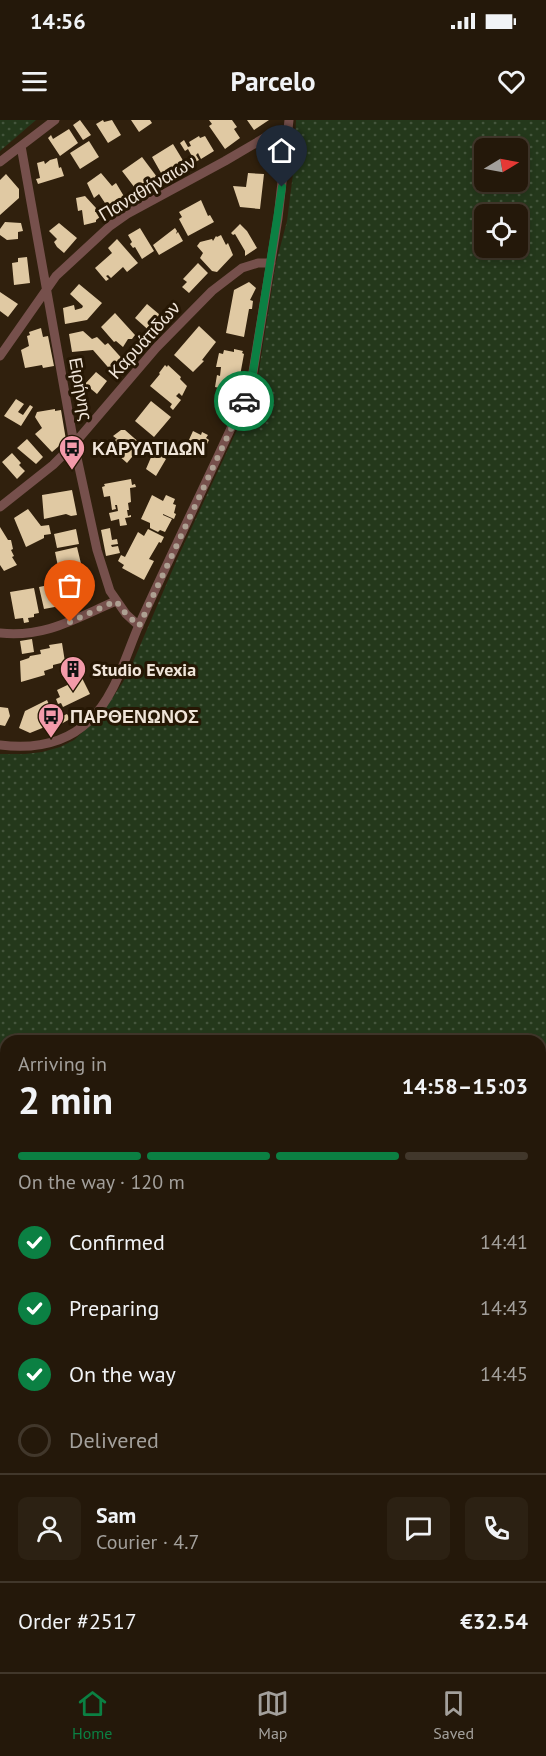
<!DOCTYPE html>
<html lang="en">
<head>
<meta charset="utf-8">
<style>
  :root { --surface:#24180a; --page:#2c2113; --text:#f1f3f6; --muted:#a3a09c; --line:#41372b; --accent:#0b8043 }
  body { margin:0; font-family:"PT Sans",sans-serif; background:var(--page); color:var(--text); height:100vh; display:flex; flex-direction:column; font-size:22px; white-space:nowrap }
  * { box-sizing:border-box; margin:0 }
  p { font-size:20px; color:var(--muted) }
  .icon { flex:none; width:33px; height:33px; fill:none; stroke:currentColor; stroke-width:2; stroke-linecap:round; stroke-linejoin:round }
  .map { position:relative; flex:1; overflow:hidden }
  .panel { position:absolute; left:0px; top:915px; width:546px; height:638px; display:flex; flex-direction:column; background:var(--surface); border-radius:18px 18px 0 0; box-shadow:0 3px 9px #0003,0 0 0 2px var(--line) }
  .panel>* { flex:none }
  .needle { width:39px; rotate:80deg }
  .controls { position:absolute; left:474px; top:18px; display:grid; gap:12px }
  .controls a { display:grid; place-items:center; width:54px; height:54px; border-radius:9px; background:var(--surface); box-shadow:0 3px 9px #0003,0 0 0 2px var(--line); font-size:30px }
  .pin { position:absolute; display:grid; place-items:center; width:51px; height:51px; color:#fff; margin:-62px -26px; border-radius:50% 50% 50% 0; rotate:-45deg; box-shadow:0 0 6px #0007 }
  .pin .icon { rotate:45deg }
  .courier { position:absolute; display:grid; place-items:center; width:60px; height:60px; margin:-30px; border:4px solid #0b8043; border-radius:50%; background:#fff; color:#222; box-shadow:0 2px 8px #0007 }
  .summary em { font-style:normal; font-weight:600 }
  .summary div { display:flex; flex-direction:column-reverse }
  .summary { display:flex; align-items:center; justify-content:space-between; height:102px; padding:0 18px }
  h1 { font-size:39px; font-weight:600; line-height:45px }
  .bar { display:grid; grid-template-columns:repeat(4,1fr); gap:9px 6px; align-content:center; height:72px; padding:0 18px }
  .bar i { height:8px; border-radius:4px; background:var(--line) }
  .bar .active { background:var(--accent) }
  .bar p { grid-column:span 4 }
  .line { display:flex; align-items:center; gap:15px; padding:0 18px; border-top:2px solid var(--line) }
  .line div { flex:1 }
  .round { display:grid; place-items:center; flex:none; width:63px; height:63px; border-radius:9px; background:var(--page) }
  ol { padding:0 18px; list-style:none }
  li { display:flex; align-items:center; gap:18px; height:66px }
  li p { margin-inline-start:auto }
  li .icon { padding:6px; border-radius:50%; background:var(--accent); color:#fff; stroke-width:4 }
  li:last-child { color:var(--muted) }
  li i { width:33px; height:33px; border:3px solid var(--line); border-radius:50% }
  .status { display:flex; justify-content:space-between; align-items:center; height:42px; padding:0 30px; background:var(--surface); direction:ltr }
  .status svg { height:16px; fill:currentColor }
  header { display:flex; justify-content:space-between; align-items:center; height:78px; padding:0 18px; background:var(--surface); font-size:27px; font-weight:600 }
  .tabs { display:flex; justify-content:space-around; align-items:center; height:84px; border-top:2px solid var(--line); background:var(--surface); font-size:16px; color:var(--muted) }
  .tabs a { display:grid; justify-items:center; gap:3px }
  .tabs .active { color:var(--accent) }
  .map>svg:first-child { display:block }
  .grass { fill:url(#grass-dots); fill-rule:evenodd }
  .building { fill:#e0c9a3 }
  .lines { fill:none; stroke-linecap:round; stroke-linejoin:round }
  .street { stroke:#76504c; stroke-width:9 }
  .done { stroke:#ada092; stroke-width:6; stroke-dasharray:0 10.8 }
  .route { stroke:#0b8043; stroke-width:8 }
  .labels { text-anchor:middle; dominant-baseline:central; stroke-width:6; stroke-linejoin:round; paint-order:stroke }
  .street-label { font-size:18px; fill:#f0e5d9; stroke:#261704 }
  .poi-label { font-size:18px; font-weight:bold; fill:#f0e5d9; stroke:#261704; text-anchor:start }
</style>
</head>
<body>
<div class="status"><b>14:56</b><svg viewBox="0 0 49 12"><path d="M0 12V9h3v3zM5 12V6h3v6zM10 12V3h3v9zM15 12V0h3v12zM26 1h20v11H26zM47 4h2v5h-2z"/></svg></div>
<header><svg class="icon" aria-label="menu" viewBox="0 0 24 24"><path d="M4 6h16M4 12h16M4 18h16"/></svg>Parcelo<svg class="icon" aria-label="heart" viewBox="0 0 24 24"><path d="M12 20l-8-8c-3-5 5-10 8-4 3-6 11-1 8 4z"/></svg></header>
<div class="map">
<svg width="546" height="1552" viewBox="0 0 546 1552">
  <defs>
    <pattern id="grass-dots" width="8" height="8" patternUnits="userSpaceOnUse" patternTransform="scale(1.5)"><rect width="8" height="8" fill="#24381b"/><path d="M2 2h.1M6 6h.1" fill="none" stroke="#44553c" stroke-width="1.8" stroke-linecap="round"/></pattern>
  </defs>
  <rect width="100%" height="100%" fill="#30200d"/>
  <path class="grass" d="M0,0H36L0,31Z
    M296,0H546V1100L540,1099V921H6V1546L43,1547L41,1552H0V634H25L42,632L60,627L74,620L101,595L123,562L133,542L178,437L256,269L276,143L287,101L293,54ZM518,28V62H484V28ZM518,94V128H484V94Z"/>
  <path class="building" d="M80,0L91,15L83,20L73,5Z
    M103,0L104,2L112,0L121,15L108,23L96,4Z
    M131,0H150L152,3L139,12Z
    M209,0H232L237,7L234,9L240,18L225,29L209,6L212,4Z
    M247,0H269L254,10Z
    M69,9L78,23L60,36L48,18L51,15L53,19Z
    M199,16L200,18L205,16L214,31L201,39L198,33L196,35L199,40L195,42L188,29L185,31L180,23L184,20L188,27L191,26L189,22Z
    M89,21L99,37L80,49L70,33Z
    M173,24L187,47L165,60L152,37Z
    M142,37L160,61L141,76L122,51Z
    M57,38L59,48L61,47L64,56L38,64L36,59L40,58L37,43L44,41L45,44L50,40Z
    M101,53L112,66L116,63L125,78L109,89L99,74L94,78L87,63Z
    M248,53L264,54L260,89L240,87L233,66L246,67Z
    M6,54L19,69V78L0,95V60Z
    M85,76L96,88L95,92H98L100,97L96,100V102L84,105L82,90L78,91L76,78Z
    M201,80L208,96L210,95L214,102L188,116L179,99L182,97L179,92Z
    M5,102L21,103L23,111L18,112V119L7,120L0,115V109Z
    M59,103L77,118L64,133L57,127L54,122L57,119L49,111Z
    M240,104L247,111L257,128L245,136V131L235,114L233,115L231,113Z
    M140,108L154,131L142,139L135,127L133,128L130,124L132,122L128,115Z
    M175,108L177,111L176,114L178,112L183,121L159,135L153,125Z
    M221,115L226,125L228,123L233,135L217,152L212,151L200,138L203,133L197,126L200,122L212,119L213,121L216,116L217,117Z
    M117,119L138,143L127,152L123,147L111,158L108,155L106,156L109,159L106,161L95,148L112,133L108,128Z
    M27,137L30,163L14,165L12,143L18,142V138Z
    M198,143L208,153L189,173L182,167L187,162L183,159Z
    M249,162L256,168L250,180L253,181L252,189H249L244,217L226,213L234,170Z
    M79,164L102,183L87,200L65,204L63,188L74,185L75,190L82,188L83,186L70,174Z
    M0,172L18,184L8,197L0,191Z
    M147,184L166,200L153,214L135,198Z
    M115,193L135,215L132,219H128L123,227L116,221L114,222L101,207Z
    M199,206L216,222L202,240L204,241L193,252L174,235Z
    M41,208L43,217L48,216L54,246L43,248L42,245L25,248L21,230L29,226L27,216L30,215L29,212Z
    M83,211L92,219L97,217L105,225L108,223L126,243L114,254L93,230L72,232L69,214Z
    M234,229L243,231L242,233L244,234L237,272L215,267L217,255L220,256L221,247H216L219,233L223,234L224,230L234,232Z
    M165,245L167,247L168,245L181,257L180,259L187,266L182,276L179,273L176,276L181,280L173,290L170,287L172,284L150,266L160,254L159,253Z
    M96,252L107,261L97,274L85,264Z
    M16,279L24,284L18,292L23,295L30,285L33,287L21,306L4,296Z
    M151,281L171,297L154,317L135,301Z
    M55,289V291L61,290L66,320L52,332L35,314L42,308L35,297L37,292Z
    M121,310H125L142,325L127,343L109,327L112,321L117,319L113,316Z
    M193,311L201,315L202,312L208,315L206,318L209,320L204,330L188,322Z
    M27,319L43,337L36,344L17,328Z
    M12,333L21,343L19,345L25,351L17,359L2,342Z
    M158,334L166,339L156,356L146,349L152,335L155,337Z
    M131,359L132,365L135,364L136,367L130,368L131,382L128,383L129,390H127L128,396L131,395V397L125,398L127,405L120,406L119,399L111,401L109,393L118,391L117,385H115L116,389L112,390L110,376L104,377L102,367L105,366L104,364Z
    M72,370L77,395L71,396L66,394L44,399L42,375Z
    M152,375L163,381L166,375L175,379L173,384L176,385L174,393L176,394L174,399L163,394V395L172,399L165,412L160,410L158,412L150,408V403L141,399Z
    M28,389L41,406L49,405L51,414L44,415V418L26,427L14,398Z
    M0,407L8,420H11L13,429L11,430L14,436L12,437L17,445L4,451L0,445Z
    M110,408L112,420L117,419L118,424L111,425L112,427L118,426L120,433L106,436L101,410Z
    M76,409L79,424L57,428L54,414Z
    M148,409L164,417L161,423L159,422L149,439L154,441L144,460L122,448L124,445L118,441L121,435L125,437L138,412L144,416Z
    M77,427L83,452L60,456L55,432Z
    M68,461L71,476L75,477L76,483L44,489L39,467Z
    M34,468L39,493L34,494V497L28,498L29,502L24,503L23,498L15,499L10,472Z
    M32,519L34,532L22,534L20,521Z
    M62,523L65,542L53,545V548L44,551L45,555L21,562L20,541L29,538L30,536L41,534L40,530L50,528L49,525Z
    M82,558L90,574L63,587L61,583L58,584L56,579L60,577L57,570Z
    M47,580L57,602L30,613L19,608L25,591Z
    M0,587L8,588L10,596L5,606L0,605Z
    M67,594L70,599L61,604L58,598Z"/>
  <g class="lines">
    <path class="street" d="M21,26L74,324L97,430L110,471L126,494L139,506
      M0,42L55,0
      M0,236L56,156L110,106L127,94L225,41L266,17L287,13
      M0,387L53,345L74,324L156,228L212,171L242,148L258,143H271
      M0,513C45,518 76,498 116,481
      M0,625C32,629 64,625 89,601C115,577 125,537 139,505C173,430 209,357 243,282L252,258L278,98L289,0
      M540,1158L546,1161
      M48,1552L49,1546"/>
  </g>
  <g class="lines">
    <path class="done" d="M70,502L116,481L126,494L139,506L244,281"/>
    <path class="route" d="M244,281L252,258L282,67"/>
  </g>
  <defs>
    <g id="bus-pin" transform="scale(1.35)"><path d="M0 17L-7.5 6A9.5 9.5 0 1 1 7.5 6Z" fill="#f39aaa" stroke="#261704"/><path d="M-5-6H5V4H4V6H2V4H-2V6H-4V4H-5ZM-3.5-4V0h7V-4ZM-3.5 1.2v1.5H-2V1.2ZM2 1.2v1.5H3.5V1.2Z" fill="#111"/></g>
    <g id="building-pin" transform="scale(1.35)"><path d="M0 17L-7.5 6A9.5 9.5 0 1 1 7.5 6Z" fill="#f39aaa" stroke="#261704"/><path d="M-4-6H4V6H1V3H-1V6H-4ZM-2.5-4.3h1.7v1.8h-1.7ZM.8-4.3h1.7v1.8H.8ZM-2.5-1h1.7V.8h-1.7ZM.8-1h1.7V.8H.8Z" fill="#111"/></g>
  </defs>
  <g fill-rule="evenodd">
    <use href="#bus-pin" x="72" y="328"/>
    <use href="#building-pin" x="73" y="549"/>
    <use href="#bus-pin" x="51" y="596"/>
  </g>
  <g class="labels">
    <g class="street-label">
      <text transform="translate(147 68) rotate(-31)">Παναθήναιων</text>
      <text transform="translate(144 220) rotate(-48)">Καρυάτιδων</text>
      <text transform="translate(81 269) rotate(80)">Ειρήνης</text>
    </g>
    <g class="poi-label">
      <text x="92" y="328">ΚΑΡΥΑΤΙΔΩΝ</text>
      <text x="92" y="549">Studio Evexia</text>
      <text x="70" y="596">ΠΑΡΘΕΝΩΝΟΣ</text>
    </g>
  </g>
</svg>
<div class="controls">
<a><svg class="needle" viewBox="-14 -14 28 28"><path d="M0-13l5 13h-10z" fill="#e53935"/><path d="M0 13l5-13h-10z" fill="#a3a09c"/></svg></a>
<a><svg class="icon" aria-label="locate" viewBox="0 0 24 24"><circle cx="12" cy="12" r="6"/><path d="M12 2v4M12 18v4M2 12h4M18 12h4"/></svg></a>
</div>
<div class="pin" style="left:70px;top:502px;background:#ea580c"><svg class="icon" aria-label="bag" viewBox="0 0 24 24"><path d="M5 8h14l-1 12H6zM9 8a3 3 0 0 1 6 0"/></svg></div>
<div class="pin" style="left:282px;top:67px;background:#1f2937"><svg class="icon" aria-label="home" viewBox="0 0 24 24"><path d="M3 11l9-7 9 7M6 9v11h12V9"/></svg></div>
<div class="courier" style="left:244px;top:281px"><svg class="icon" aria-label="car" viewBox="0 0 24 24"><path d="M5 17H2v-5l4-1 3-4h7l3 4 3 1v5h-3M9 17h6M6 11h13"/><circle cx="7" cy="17" r="2"/><circle cx="17" cy="17" r="2"/></svg></div>
<section class="panel">
<div class="summary"><div><h1>2 min</h1><p>Arriving in</p></div><em>14:58–15:03</em></div>
<div class="bar"><i class="active"></i><i class="active"></i><i class="active"></i><i></i><p>On the way · 120 m</p></div>
<ol>
<li><svg class="icon" aria-label="check" viewBox="0 0 24 24"><path d="M5 12l5 5 9-10"/></svg>Confirmed<p>14:41</p></li>
<li><svg class="icon" aria-label="check" viewBox="0 0 24 24"><path d="M5 12l5 5 9-10"/></svg>Preparing<p>14:43</p></li>
<li><svg class="icon" aria-label="check" viewBox="0 0 24 24"><path d="M5 12l5 5 9-10"/></svg>On the way<p>14:45</p></li>
<li><i></i>Delivered</li>
</ol>
<div class="line" style="height:108px"><a class="round"><svg class="icon" aria-label="person" viewBox="0 0 24 24"><circle cx="12" cy="8" r="4"/><path d="M4 21q1-7 8-7t8 7"/></svg></a><div><b>Sam</b><p>Courier · 4.7</p></div><a class="round"><svg class="icon" aria-label="chat" viewBox="0 0 24 24"><path d="M4 5h16v11H9l-5 4z"/></svg></a><a class="round"><svg class="icon" aria-label="phone" viewBox="0 0 24 24"><path d="M5 4h4l2 5-3 2q2 4 5 5l2-3 5 2v4C11 20 4 13 5 4z"/></svg></a></div>
<div class="line" style="height:78px"><div>Order #2517</div><b>€32.54</b></div>
</section>
</div>
<nav class="tabs">
<a class="active"><svg class="icon" aria-label="home" viewBox="0 0 24 24"><path d="M3 11l9-7 9 7M6 9v11h12V9"/></svg>Home</a>
<a><svg class="icon" aria-label="map" viewBox="0 0 24 24"><path d="M3 6l6-2 6 2 6-2v14l-6 2-6-2-6 2zM9 4v14M15 6v14"/></svg>Map</a>
<a><svg class="icon" aria-label="saved" viewBox="0 0 24 24"><path d="M7 4h10v16l-5-4-5 4z"/></svg>Saved</a>
</nav>
</body>
</html>
